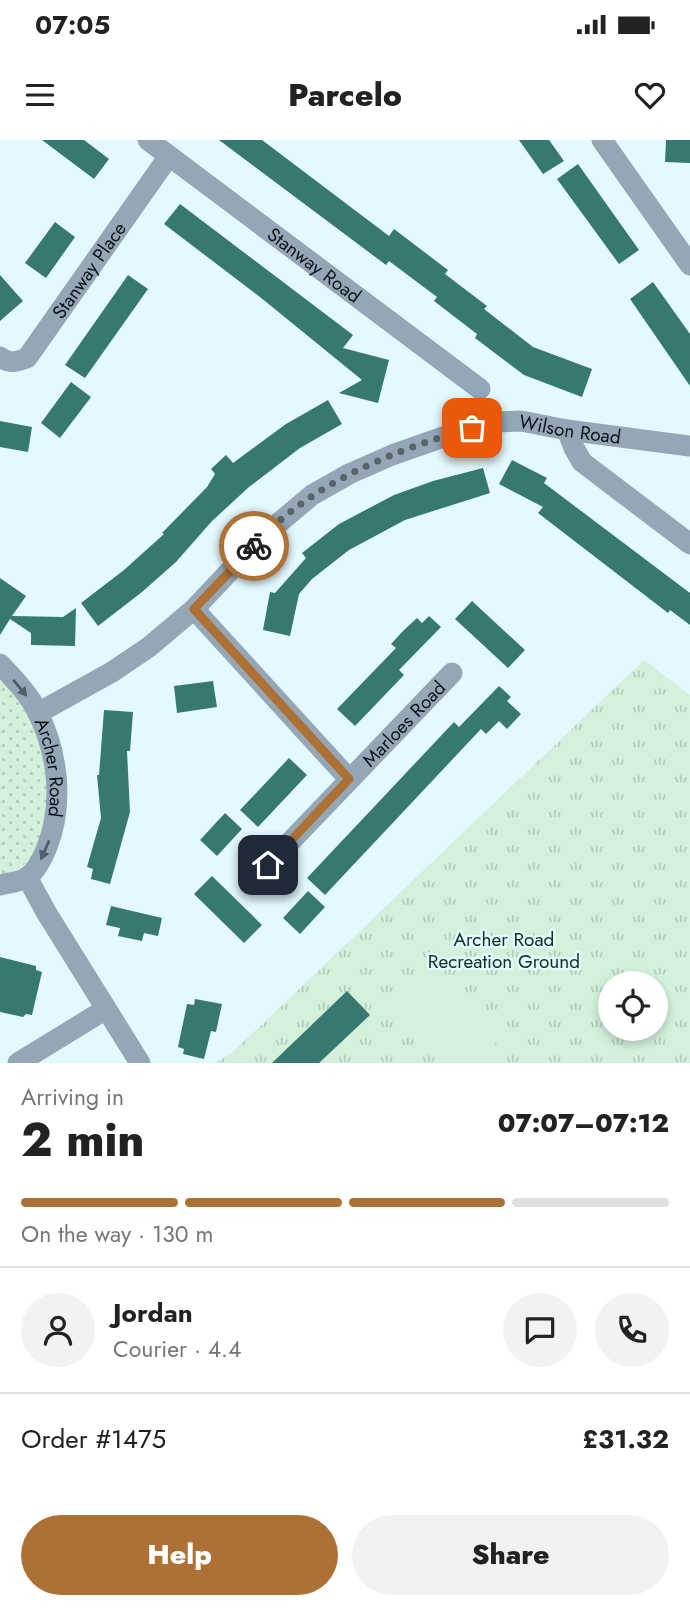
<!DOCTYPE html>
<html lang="en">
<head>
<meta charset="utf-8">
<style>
  :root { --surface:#fff; --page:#f2f2f2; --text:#222; --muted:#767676; --line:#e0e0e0; --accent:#ad7035 }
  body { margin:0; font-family:Jost,sans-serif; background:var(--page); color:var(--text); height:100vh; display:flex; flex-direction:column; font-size:26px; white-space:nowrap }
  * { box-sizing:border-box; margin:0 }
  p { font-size:23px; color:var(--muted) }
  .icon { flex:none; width:38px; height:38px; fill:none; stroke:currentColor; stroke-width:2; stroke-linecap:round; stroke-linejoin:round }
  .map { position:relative; height:923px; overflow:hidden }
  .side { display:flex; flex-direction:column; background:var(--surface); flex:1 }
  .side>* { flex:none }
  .tools { position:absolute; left:598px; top:831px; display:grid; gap:14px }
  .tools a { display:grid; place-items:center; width:70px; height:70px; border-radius:50%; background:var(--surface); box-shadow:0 4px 10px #0003; font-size:35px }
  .pin { position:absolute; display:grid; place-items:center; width:60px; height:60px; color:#fff; margin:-30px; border-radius:14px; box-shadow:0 4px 10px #0006 }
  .courier { position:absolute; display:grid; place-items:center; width:70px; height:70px; margin:-35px; border:5px solid #ad7035; border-radius:50%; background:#fff; color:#222; box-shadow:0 2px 9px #0007 }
  .summary em { font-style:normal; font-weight:800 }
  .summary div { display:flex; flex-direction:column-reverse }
  .summary { display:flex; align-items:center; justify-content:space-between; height:119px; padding:0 21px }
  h1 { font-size:46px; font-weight:800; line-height:52px }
  .bar { display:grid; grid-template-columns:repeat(4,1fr); gap:10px 7px; align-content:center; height:84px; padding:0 21px }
  .bar i { height:9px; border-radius:5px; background:var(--line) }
  .bar .current { background:var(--accent) }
  .bar p { grid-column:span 4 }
  .line { display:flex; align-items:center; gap:18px; padding:0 21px; border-top:2px solid var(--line) }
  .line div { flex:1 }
  .round { display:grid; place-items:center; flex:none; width:74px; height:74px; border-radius:37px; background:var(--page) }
  .action { display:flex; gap:14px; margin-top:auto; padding:14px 21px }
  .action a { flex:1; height:80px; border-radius:42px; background:var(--accent); color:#fff; font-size:28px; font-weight:800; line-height:80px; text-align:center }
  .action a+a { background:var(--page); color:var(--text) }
  .status { display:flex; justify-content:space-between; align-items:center; height:49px; padding:0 35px; background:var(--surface); direction:ltr }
  .status svg { height:19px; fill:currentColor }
  header { display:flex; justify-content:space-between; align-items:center; height:91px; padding:0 21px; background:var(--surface); font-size:32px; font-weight:800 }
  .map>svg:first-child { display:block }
  .grass { fill:url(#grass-dots) }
  .park { fill:url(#park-tufts); fill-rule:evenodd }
  .pitch { fill:#d2f0da }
  .building { fill:#377870 }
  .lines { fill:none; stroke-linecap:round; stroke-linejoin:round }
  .minor { stroke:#95a7b7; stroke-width:21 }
  .oneway { fill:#505e67 }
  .done { stroke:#576568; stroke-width:7; stroke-dasharray:0 12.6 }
  .route { stroke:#ad7035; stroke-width:9 }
  .labels { text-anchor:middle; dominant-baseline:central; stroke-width:5; stroke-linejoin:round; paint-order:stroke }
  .street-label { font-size:19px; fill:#0b1517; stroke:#e4f9ff }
  .park-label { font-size:19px; fill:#0c321b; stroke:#e4f9ff }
</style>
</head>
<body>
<div class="status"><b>07:05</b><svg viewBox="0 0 49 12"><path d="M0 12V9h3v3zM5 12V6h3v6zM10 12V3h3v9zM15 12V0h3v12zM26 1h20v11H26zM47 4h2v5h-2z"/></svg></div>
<header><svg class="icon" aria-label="menu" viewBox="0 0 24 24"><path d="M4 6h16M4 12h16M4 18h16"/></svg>Parcelo<svg class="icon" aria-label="heart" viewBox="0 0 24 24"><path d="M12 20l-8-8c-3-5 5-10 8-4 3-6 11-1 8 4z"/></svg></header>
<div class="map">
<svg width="690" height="923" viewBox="0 0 690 923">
  <defs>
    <pattern id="grass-dots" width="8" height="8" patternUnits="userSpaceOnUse" patternTransform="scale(1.75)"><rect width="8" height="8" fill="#d2f0da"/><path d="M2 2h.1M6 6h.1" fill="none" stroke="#b3cdba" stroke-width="1.8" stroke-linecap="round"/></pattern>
    <pattern id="park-tufts" width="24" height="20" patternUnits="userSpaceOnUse" patternTransform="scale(1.75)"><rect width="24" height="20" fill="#d2f0da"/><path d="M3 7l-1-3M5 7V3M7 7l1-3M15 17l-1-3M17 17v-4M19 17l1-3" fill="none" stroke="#b3cdba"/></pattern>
  </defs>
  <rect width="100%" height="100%" fill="#e4f9ff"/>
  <path class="grass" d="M0,539C10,549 20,560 27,573C51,614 65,727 0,735Z"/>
  <path class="park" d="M644,520L690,555V923H215L233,912ZM611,844H656V889H611Z"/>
  <path class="pitch" d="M433,821L504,895L475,923H446L389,864Z"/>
  <path class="building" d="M42,0H84L109,19L94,39Z
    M219,0H262L389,96L394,89L448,130L445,134L487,166L484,169L533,207L592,229L582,257L524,235L475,198L477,194L434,161L437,157L389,121L386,125Z
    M519,0H549L564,21L543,34Z
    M666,0H690V23L665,22Z
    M578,24L639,110L619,124L557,39Z
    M180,64L353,195L343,208L389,220L378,263L339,253L362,240L260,157L164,84Z
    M55,82L75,97L46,138L25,123Z
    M0,135L23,161L0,181Z
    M128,135L148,149L85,238L65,225Z
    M653,142L690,194V246L630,159Z
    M71,242L91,257L60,298L41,283Z
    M328,260L342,284L300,308L249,347L212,381L176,422L142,452L98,486L81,463L124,430L164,394L162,393L207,347L215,334L211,329L226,315L233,323L286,284Z
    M0,281L32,287L28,312L0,307Z
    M512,320L547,338L544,343L690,453V485L670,470L668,473L538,373L543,367L499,344Z
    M483,328L490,353L405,380L349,410L312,439L299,454L290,496L263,490L270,452L275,453L306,418L302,413L339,384L394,355L433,341Z
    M0,438L26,456L12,476L63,477L76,468L75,506L31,505V493L10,479L0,495Z
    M472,461L525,510L508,528L455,479Z
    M429,476L441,487L399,530L404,535L355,586L337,569L396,508L391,504L404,490L417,478L422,483Z
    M213,541L217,567L177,573L174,546Z
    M499,546L511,557L507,561L521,574L507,589L499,581L486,594L481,589L325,755L307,738L454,582L459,587Z
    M104,570L133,572L130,611H127L130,672L110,744L91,739L93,729L87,727L101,678L97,635H99Z
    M289,618L307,635L258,687L240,670Z
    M225,673L242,689L217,716L200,700Z
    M212,736L262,785L244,803L194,754Z
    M308,751L325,767L300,794L283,778Z
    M111,766L162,778L158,796L144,793L142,801L118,796L120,788L106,785Z
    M0,817L36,826V830L42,832L32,875L26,874L23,877L0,872Z
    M347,851L370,875L319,923H272Z
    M195,859L222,864L216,892L211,891L204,919L183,914L184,909L178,907L187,864L194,865Z"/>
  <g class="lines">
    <g class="minor">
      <path id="s1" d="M148,0L480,249"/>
      <path d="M602,0L690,125"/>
      <path id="s2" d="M0,217C10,224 16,222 27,218L169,16"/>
      <path d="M567,290L574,308L582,322L690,404"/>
      <path d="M194,469L349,639"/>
      <path id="s3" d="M0,524C13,538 29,554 37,571C58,612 64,664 47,707C43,717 36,732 26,738C19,742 8,743 0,745"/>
      <path id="s4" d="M38,573L112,532L149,507L194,469L261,398L312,355L349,334L392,315L449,295L495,282L521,281L567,290L690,306"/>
      <path id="s5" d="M268,725L452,533"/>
      <path d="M27,737L46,772L140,923"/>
      <path d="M18,923L106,869"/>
    </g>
  </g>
  <defs><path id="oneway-solid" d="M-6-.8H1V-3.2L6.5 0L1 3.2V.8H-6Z" transform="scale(1.75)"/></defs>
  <g class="oneway">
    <use href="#oneway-solid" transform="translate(20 548) rotate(50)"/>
    <use href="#oneway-solid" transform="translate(45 710) rotate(114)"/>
  </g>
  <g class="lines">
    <path class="done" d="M254,406C310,343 392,311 472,288"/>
    <path class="route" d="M254,406L194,469L349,639L268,725"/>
  </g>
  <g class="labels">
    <g class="street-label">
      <text stroke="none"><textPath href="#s1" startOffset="208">Stanway Road</textPath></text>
      <text stroke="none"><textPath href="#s2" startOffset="136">Stanway Place</textPath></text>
      <text stroke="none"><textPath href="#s4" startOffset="626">Wilson Road</textPath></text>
      <text stroke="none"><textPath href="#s5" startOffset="196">Marloes Road</textPath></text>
      <text stroke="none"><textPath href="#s3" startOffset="119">Archer Road</textPath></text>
    </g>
    <g class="park-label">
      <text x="504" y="799">Archer Road<tspan x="504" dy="22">Recreation Ground</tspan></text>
    </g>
  </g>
</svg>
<div class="tools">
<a><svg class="icon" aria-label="locate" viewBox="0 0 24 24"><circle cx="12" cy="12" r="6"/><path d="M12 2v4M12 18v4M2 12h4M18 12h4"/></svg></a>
</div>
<div class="pin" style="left:472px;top:288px;background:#ea580c"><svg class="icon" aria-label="bag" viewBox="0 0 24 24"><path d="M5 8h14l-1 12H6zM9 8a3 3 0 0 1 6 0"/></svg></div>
<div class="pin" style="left:268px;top:725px;background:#1f2937"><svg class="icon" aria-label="home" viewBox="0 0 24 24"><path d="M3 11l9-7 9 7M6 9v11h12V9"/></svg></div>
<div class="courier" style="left:254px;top:406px"><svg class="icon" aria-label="bike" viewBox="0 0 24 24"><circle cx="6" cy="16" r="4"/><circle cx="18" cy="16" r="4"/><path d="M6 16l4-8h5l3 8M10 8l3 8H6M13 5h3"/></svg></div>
</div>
<section class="side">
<div class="summary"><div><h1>2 min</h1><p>Arriving in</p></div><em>07:07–07:12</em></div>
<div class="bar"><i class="current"></i><i class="current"></i><i class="current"></i><i></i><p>On the way · 130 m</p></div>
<div class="line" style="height:126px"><a class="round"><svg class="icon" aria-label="person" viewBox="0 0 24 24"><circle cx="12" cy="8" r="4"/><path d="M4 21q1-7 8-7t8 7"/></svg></a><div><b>Jordan</b><p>Courier · 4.4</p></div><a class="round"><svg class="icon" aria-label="chat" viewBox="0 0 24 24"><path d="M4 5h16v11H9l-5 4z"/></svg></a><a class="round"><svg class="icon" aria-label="phone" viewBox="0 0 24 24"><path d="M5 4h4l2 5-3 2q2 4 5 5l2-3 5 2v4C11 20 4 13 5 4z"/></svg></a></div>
<div class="line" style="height:91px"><div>Order #1475</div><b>£31.32</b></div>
<div class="action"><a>Help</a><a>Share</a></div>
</section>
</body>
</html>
